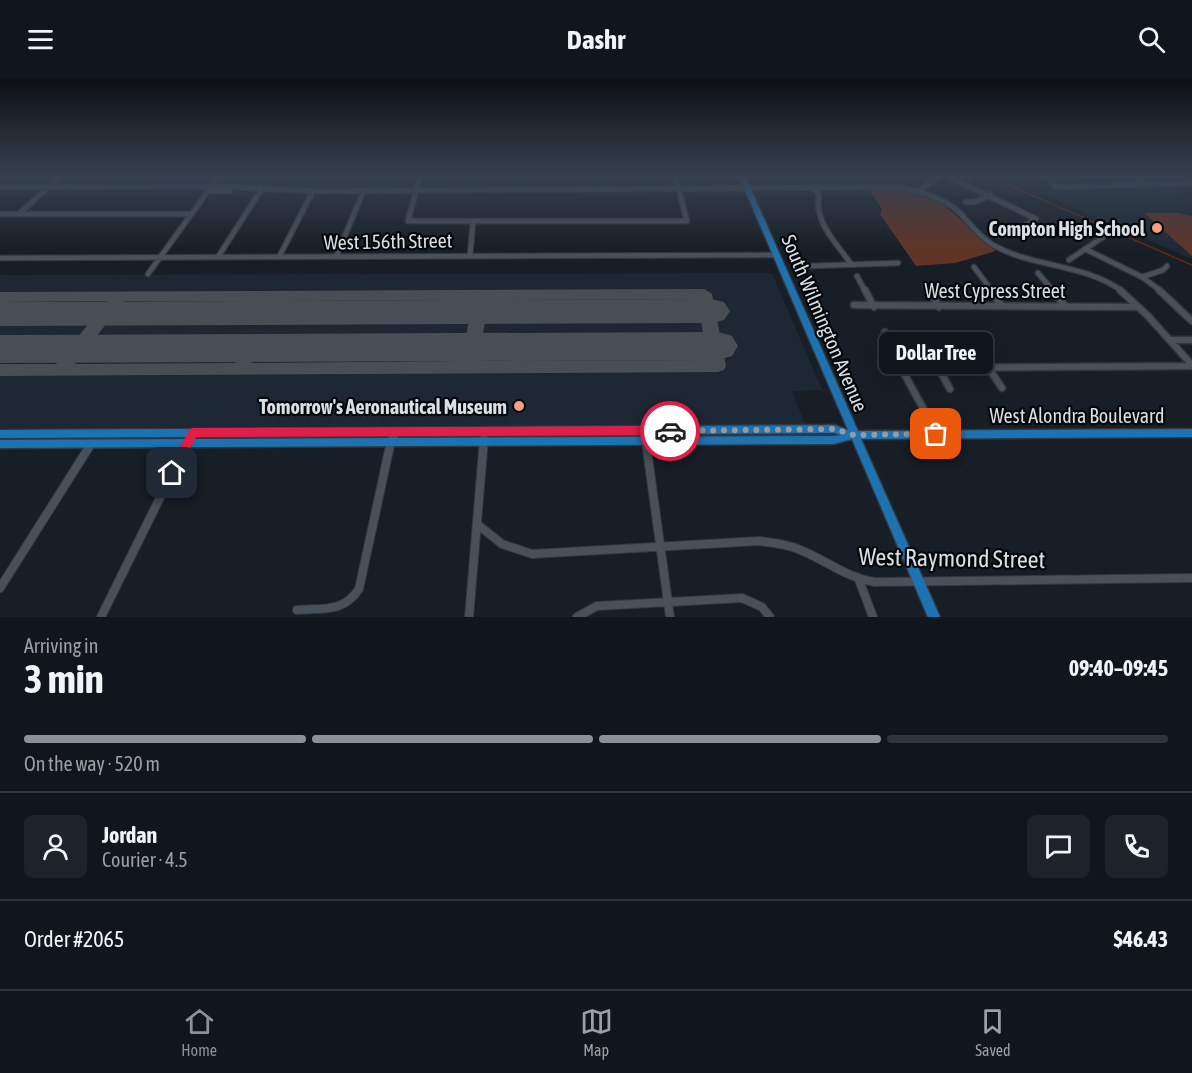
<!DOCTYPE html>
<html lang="en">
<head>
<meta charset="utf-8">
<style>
  :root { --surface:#11161c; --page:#1e2329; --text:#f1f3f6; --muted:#9c9fa3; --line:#30353b; --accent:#8c9099 }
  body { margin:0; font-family:"Asap Condensed",sans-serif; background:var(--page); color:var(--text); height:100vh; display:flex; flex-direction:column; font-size:22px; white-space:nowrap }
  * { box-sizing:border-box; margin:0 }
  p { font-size:20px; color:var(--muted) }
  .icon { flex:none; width:33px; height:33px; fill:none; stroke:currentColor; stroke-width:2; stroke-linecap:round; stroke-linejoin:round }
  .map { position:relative; height:539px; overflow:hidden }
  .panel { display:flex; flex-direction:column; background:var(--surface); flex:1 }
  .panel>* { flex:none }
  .pin { position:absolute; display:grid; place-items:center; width:51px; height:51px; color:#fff; margin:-26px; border-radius:12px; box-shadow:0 3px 9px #0006 }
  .courier { position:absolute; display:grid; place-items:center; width:60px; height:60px; margin:-30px; border:4px solid #e11d48; border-radius:50%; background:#fff; color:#222; box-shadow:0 2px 8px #0007 }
  .bubble { position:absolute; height:42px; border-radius:9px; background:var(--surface); box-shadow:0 3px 15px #0003,0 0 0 2px var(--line); font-size:20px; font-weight:700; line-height:42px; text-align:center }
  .overview em { font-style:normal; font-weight:700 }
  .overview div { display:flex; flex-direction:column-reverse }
  .overview { display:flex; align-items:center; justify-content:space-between; height:102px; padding:0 24px }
  h1 { font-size:39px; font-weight:700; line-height:45px }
  .bar { display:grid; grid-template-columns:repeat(4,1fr); gap:9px 6px; align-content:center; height:72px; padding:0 24px }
  .bar i { height:8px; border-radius:4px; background:var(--line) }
  .bar .selected { background:var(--accent) }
  .bar p { grid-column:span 4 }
  .line { display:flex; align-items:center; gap:15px; padding:0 24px; border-top:2px solid var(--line) }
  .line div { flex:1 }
  .round { display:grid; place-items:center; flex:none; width:63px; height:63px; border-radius:9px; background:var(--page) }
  header { display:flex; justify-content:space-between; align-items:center; height:78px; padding:0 24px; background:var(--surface); font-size:27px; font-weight:700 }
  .menu { display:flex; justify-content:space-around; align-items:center; height:84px; border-top:2px solid var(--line); background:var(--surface); font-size:16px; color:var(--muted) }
  .menu a { display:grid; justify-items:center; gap:3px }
  .menu .selected { color:var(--accent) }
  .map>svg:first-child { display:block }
  .built { fill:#1d2834 }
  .green { fill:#603527 }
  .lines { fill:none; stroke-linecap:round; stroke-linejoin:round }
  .stream { stroke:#6d2509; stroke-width:1.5 }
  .taxiway { fill:#484e55; fill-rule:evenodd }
  .runway { fill:#484e55; fill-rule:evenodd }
  .minor-far2-casing { stroke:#32373d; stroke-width:7 }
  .minor-far1-casing { stroke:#32373d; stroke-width:9 }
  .minor-casing { stroke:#32373d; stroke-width:10 }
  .major-casing { stroke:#32373d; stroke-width:3 }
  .minor-far2 { stroke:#485059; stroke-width:4.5 }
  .minor-far1 { stroke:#485059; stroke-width:6 }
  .minor { stroke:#485059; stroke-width:8 }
  .major { fill:#1d73b1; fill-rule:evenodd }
  .route { fill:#e11d48 }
  .done { stroke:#969ba1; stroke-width:6; stroke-dasharray:0 10.8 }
  .poi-dot { fill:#f39f84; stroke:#05080b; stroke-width:2 }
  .labels { text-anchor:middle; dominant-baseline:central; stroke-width:4.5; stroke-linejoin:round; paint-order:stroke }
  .poi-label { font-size:20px; font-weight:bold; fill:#dadfe4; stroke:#05080b; text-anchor:end }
  .street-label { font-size:20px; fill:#dadfe4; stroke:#05080b }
  .near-street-label { font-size:24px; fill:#dadfe4; stroke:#05080b }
</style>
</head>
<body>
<header><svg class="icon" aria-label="menu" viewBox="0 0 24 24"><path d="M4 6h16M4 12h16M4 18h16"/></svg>Dashr<svg class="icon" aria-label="search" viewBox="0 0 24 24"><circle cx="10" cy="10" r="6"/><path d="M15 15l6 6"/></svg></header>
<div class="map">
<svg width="1192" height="539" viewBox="0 0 1192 539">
  <rect width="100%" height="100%" fill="#171e25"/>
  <path class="built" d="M224,98H394L390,108L262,109L220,105Z
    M1164,107L1180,120H1192V181L1033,112Z
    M772,195L822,312L792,313L805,346L0,350V197Z"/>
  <path class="green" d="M867,109C896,109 928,113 951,133C967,146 979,161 996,173L955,185L916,188L880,136L882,131Z
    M1144,135H1178L1192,138V178Z"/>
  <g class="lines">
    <path class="stream" d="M988,98L1192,187"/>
    <path class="taxiway" d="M704,211L712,216L726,288L724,292L718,294L0,298V286H56L107,223L0,224V214ZM697,221L708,282L478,283L489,222ZM473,222L461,283L252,285L259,270L257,266H245L235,285L75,286L124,223H270L262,235L270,240L276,239L285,223Z"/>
    <path class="runway" d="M711,221L724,224L730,233L724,242L711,245L0,248V224Z
      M718,254L732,258L738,268L732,278L718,282L0,285V257Z"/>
    <g class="minor-far2-casing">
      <path id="minor-far2" d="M420,98L408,143H687L675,98
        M948,98L1036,141L1010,156L998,157
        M1045,98L1057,109L1192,105
        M1134,98L1145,106
        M0,109L212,108L313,113L897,109C920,113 943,119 960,135C970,146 980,159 993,167C1034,190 1083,185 1122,213
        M814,109L819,117C814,145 836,164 851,186
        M208,113H230
        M919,113L938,98
        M966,124H975L990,117
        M20,135L61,98
        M0,136H191
        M1085,171L1142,199L1161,213
        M470,177L473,144
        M218,179L261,112
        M279,179L313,113
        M336,179L364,112
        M0,180L777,177
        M1069,182L1103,159
        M810,188L898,185
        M974,189L992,213
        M1038,195L1053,213
        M148,196L219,98
        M857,198L865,213
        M1142,199L1163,192L1167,188
        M925,206L930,213"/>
    </g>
    <g class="minor-far1-casing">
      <path id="minor-far1" d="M865,212L874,229
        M929,212L939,229
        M990,212L1002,228
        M1052,212L1065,228
        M1120,212L1148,238L1192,287
        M1159,212L1192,243
        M854,227L1137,229
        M885,254L901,290L929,341
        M1170,262H1192
        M938,289L950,311
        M988,289L1002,310
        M901,290L1192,288
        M645,353L646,358
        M190,358L192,355
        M394,358L396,354"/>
    </g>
    <g class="minor-casing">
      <path id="minor" d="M645,357L670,539
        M477,446L502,466L532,476L759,463C775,465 791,467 805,474C830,485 848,500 875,504L1192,500
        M859,502L873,539
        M0,510L91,366
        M297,532C323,530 343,535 359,511L391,363L395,357
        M101,539L191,357
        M469,539L484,361
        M577,539L597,528L742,520L762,529L770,539"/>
    </g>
    <g class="major-casing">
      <path id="major" d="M739,98H745L858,353L1192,351V359L861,361L940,539H928L852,361L834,366L0,370V362L834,358L841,357L834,355L0,360V352L834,347L848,352Z"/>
    </g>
    <use href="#minor-far2" class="minor-far2"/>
    <use href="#minor-far1" class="minor-far1"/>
    <use href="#minor" class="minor"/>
    <use href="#major" class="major"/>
  </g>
  <linearGradient id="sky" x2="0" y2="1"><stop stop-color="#0d1014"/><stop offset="0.57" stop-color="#364151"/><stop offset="1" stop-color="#364151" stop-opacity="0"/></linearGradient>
  <rect width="1192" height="173" fill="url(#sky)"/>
  <path class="route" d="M670,348L676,353L670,357L196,359L176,398L172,400L166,395L189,352L192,350Z"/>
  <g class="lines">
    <path class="done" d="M670,353L834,351L854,357L936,356"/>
  </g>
  <g class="poi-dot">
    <circle cx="1157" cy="150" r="6"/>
    <circle cx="519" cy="328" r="6"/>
  </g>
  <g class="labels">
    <g class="poi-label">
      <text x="1145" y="150">Compton High School</text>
      <text x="507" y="328">Tomorrow's Aeronautical Museum</text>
    </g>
    <g class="street-label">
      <text transform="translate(388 163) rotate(-1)">West 156th Street</text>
      <text x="995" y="212">West Cypress Street</text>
      <text transform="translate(825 245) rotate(67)">South Wilmington Avenue</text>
      <text x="1077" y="337">West Alondra Boulevard</text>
    </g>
    <g class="near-street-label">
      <text transform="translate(952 480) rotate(1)">West Raymond Street</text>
    </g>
  </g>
</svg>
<div class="pin" style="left:936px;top:356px;background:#ea580c"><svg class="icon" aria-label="bag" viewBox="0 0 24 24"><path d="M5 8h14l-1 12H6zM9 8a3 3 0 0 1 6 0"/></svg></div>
<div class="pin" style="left:172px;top:395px;background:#1f2937"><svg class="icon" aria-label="home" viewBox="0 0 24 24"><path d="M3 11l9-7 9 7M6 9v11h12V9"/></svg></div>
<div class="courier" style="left:670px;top:353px"><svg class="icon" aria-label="car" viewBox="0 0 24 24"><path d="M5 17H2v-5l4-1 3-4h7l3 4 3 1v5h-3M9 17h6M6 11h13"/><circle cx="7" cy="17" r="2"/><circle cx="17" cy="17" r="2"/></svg></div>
<div class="bubble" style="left:879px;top:254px;width:114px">Dollar Tree</div>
</div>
<section class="panel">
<div class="overview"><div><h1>3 min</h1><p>Arriving in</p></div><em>09:40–09:45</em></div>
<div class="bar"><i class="selected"></i><i class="selected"></i><i class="selected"></i><i></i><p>On the way · 520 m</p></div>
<div class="line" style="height:108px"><a class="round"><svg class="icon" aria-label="person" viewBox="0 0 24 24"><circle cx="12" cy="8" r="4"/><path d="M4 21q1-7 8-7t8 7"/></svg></a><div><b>Jordan</b><p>Courier · 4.5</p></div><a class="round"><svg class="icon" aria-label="chat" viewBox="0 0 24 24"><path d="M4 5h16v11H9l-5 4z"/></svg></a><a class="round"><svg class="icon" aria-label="phone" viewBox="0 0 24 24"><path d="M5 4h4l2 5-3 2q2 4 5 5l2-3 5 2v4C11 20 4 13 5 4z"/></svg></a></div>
<div class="line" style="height:78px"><div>Order #2065</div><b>$46.43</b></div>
</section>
<nav class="menu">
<a class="selected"><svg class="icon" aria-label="home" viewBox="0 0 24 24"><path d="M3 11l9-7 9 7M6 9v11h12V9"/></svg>Home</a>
<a><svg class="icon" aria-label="map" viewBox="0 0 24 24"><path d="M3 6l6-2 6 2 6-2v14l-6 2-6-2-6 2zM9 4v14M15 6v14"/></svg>Map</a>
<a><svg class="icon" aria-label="saved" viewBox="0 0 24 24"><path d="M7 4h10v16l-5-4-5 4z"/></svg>Saved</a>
</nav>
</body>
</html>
